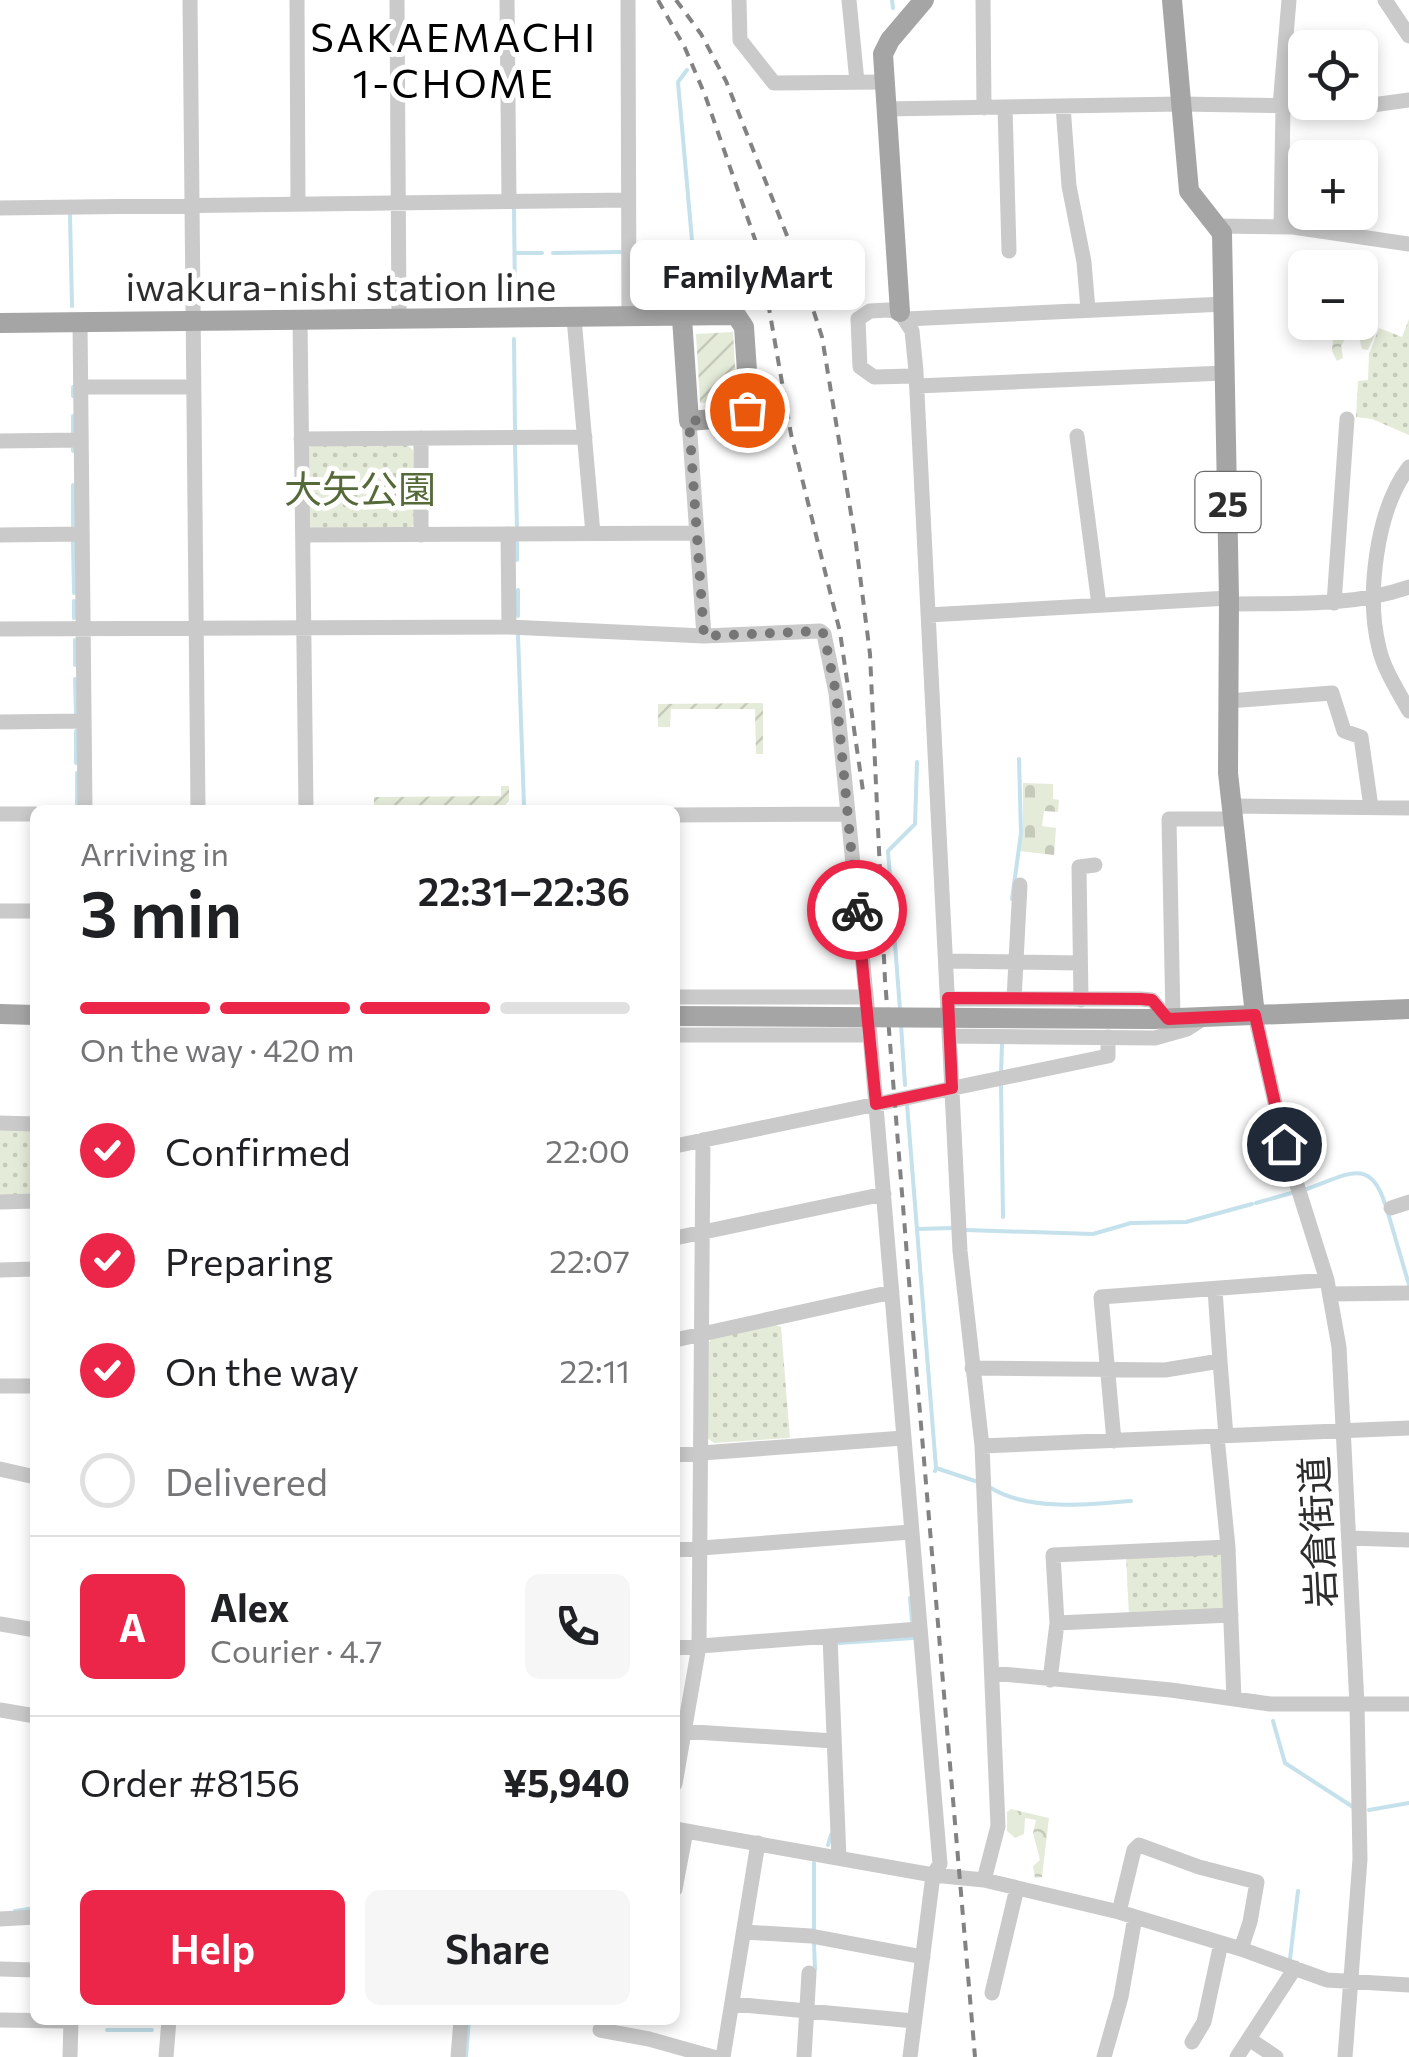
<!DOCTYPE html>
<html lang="en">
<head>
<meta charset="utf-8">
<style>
  :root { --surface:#fff; --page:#f6f6f6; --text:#202124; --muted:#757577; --line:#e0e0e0; --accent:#ec2649 }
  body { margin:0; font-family:Commissioner,"Noto Sans JP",sans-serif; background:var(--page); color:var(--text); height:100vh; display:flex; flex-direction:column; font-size:38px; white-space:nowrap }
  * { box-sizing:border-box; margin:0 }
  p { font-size:32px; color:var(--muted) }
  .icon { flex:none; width:55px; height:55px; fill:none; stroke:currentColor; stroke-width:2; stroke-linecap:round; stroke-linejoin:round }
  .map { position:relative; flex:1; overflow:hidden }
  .drawer { position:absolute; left:30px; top:805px; width:650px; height:1220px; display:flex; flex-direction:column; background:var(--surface); border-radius:15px; box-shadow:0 5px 15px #0003 }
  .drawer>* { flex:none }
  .buttons { position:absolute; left:1288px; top:30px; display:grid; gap:20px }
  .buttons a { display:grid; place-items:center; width:90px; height:90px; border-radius:15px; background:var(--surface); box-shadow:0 5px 15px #0003; font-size:50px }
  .pin { position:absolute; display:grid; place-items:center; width:85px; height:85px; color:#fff; margin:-42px; border:5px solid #fff; border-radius:50%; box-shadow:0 2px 10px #0007 }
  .courier { position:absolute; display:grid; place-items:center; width:100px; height:100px; margin:-50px; border:8px solid #ec2649; border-radius:50%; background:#fff; color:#222; box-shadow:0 2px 12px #0007 }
  .bubble { position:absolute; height:70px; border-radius:15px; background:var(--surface); box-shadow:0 5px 15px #0003; font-size:32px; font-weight:600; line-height:70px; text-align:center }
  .summary em { font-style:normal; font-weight:600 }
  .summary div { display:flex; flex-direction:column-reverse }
  .summary { display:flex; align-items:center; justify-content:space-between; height:170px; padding:0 50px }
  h1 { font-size:65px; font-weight:600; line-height:75px }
  .bar { display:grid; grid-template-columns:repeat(4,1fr); gap:15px 10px; align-content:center; height:120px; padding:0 50px }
  .bar i { height:12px; border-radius:8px; background:var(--line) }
  .bar .on { background:var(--accent) }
  .bar p { grid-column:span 4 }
  .line { display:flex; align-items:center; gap:25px; padding:0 50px; border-top:2px solid var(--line) }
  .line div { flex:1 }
  .round { display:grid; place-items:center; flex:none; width:105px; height:105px; border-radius:15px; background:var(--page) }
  ol { padding:0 50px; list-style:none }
  li { display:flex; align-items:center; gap:30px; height:110px }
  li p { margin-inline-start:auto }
  li .icon { padding:10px; border-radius:50%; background:var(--accent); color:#fff; stroke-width:4 }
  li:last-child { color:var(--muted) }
  li i { width:55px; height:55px; border:5px solid var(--line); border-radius:50% }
  .button { display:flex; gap:20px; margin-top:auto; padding:20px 50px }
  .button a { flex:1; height:115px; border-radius:15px; background:var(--accent); color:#fff; font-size:40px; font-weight:600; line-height:115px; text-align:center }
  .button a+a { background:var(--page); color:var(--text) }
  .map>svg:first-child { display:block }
  .forest { fill:url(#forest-crowns) }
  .cemetery { fill:url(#cemetery-stones) }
  .park { fill:url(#park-dots) }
  .garden { fill:url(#garden-furrows) }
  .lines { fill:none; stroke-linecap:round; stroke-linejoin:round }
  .stream { stroke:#c4e1ec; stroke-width:4 }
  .minor { stroke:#cacaca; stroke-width:15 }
  .major { stroke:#a5a5a5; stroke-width:20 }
  .rail { stroke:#828282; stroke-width:4; stroke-dasharray:10 8; stroke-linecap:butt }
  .major-bridge { stroke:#a5a5a5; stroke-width:20 }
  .done { stroke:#767676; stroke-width:10; stroke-dasharray:0 18 }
  .route { stroke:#ec2649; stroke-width:12 }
  .labels { text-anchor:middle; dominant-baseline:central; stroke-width:10; stroke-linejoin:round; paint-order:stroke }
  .shield { fill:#fff; stroke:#6c6c6c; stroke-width:2.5 }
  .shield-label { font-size:35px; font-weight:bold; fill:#2d2d2d }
  .street-label { font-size:38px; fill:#2d2d2d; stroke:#fff }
  .park-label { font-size:38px; fill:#556a38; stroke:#fff }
  .neighbourhood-label { font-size:40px; letter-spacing:2.5px; fill:#000; stroke:#fff }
</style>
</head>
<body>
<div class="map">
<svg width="1409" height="2057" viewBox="0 0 1409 2057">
  <defs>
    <pattern id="forest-crowns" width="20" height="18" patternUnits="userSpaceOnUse" patternTransform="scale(2.5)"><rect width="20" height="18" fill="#e5ebd9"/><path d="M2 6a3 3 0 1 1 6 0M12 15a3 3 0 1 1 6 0" fill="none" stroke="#c5cabb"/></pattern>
    <pattern id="cemetery-stones" width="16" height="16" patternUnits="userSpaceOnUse" patternTransform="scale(2.5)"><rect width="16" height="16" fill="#e5ebd9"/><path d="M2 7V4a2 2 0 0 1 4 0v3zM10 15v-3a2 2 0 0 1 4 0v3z" fill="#c5cabb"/></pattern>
    <pattern id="park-dots" width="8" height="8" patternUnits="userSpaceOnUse" patternTransform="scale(2.5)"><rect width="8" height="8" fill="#e5ebd9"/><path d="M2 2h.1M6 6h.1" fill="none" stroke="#c5cabb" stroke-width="1.8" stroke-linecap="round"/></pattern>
    <pattern id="garden-furrows" width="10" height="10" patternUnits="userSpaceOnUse" patternTransform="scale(2.5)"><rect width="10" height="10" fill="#e5ebd9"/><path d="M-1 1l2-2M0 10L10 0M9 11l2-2" fill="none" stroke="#c5cabb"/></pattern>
  </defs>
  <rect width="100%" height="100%" fill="#fff"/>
  <path class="forest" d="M1376,305L1378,328L1368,350L1362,349L1359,337L1347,336L1341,346L1343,358L1337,361L1332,351L1333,339L1347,331L1349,323L1360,322V307Z
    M1011,1809L1049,1818L1042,1877L1035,1878L1033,1866L1040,1860L1033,1833L1036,1820L1025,1818L1024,1834L1015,1838L1007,1831V1812Z"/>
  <path class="cemetery" d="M1023,783L1053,784V799L1059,800L1058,812L1044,811L1042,826L1056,828L1054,855L1019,851L1023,833Z"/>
  <path class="park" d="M1409,319V435L1372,419L1356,417L1358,381L1368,380L1369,354L1379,328L1402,337Z
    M406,444L413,450L415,523L410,529L314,530L307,524L306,450L312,445Z
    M0,1128L35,1129V1196L0,1198Z
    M773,1324L781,1327L790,1438L714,1443L707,1438L709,1342L715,1335Z
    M1223,1554L1225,1609L1129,1617L1126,1556Z"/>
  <path class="garden" d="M733,332L737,400L700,403L696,334Z
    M763,703V754H756L755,709H671L670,727H658V704Z
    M501,786H509V801L504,806H374V797L501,796Z"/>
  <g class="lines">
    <path class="stream" d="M892,0L893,8
      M514,209L515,299
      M70,215L72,306
      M633,252H693L678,82L687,70
      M517,253H542
      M553,253L620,252
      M514,339L515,431
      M73,387V396
      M73,416V432
      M515,445L517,528
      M73,449V451
      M73,485V526
      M73,542L74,593
      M517,542V560
      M518,590V616
      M74,601V618
      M518,635L524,806
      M75,640V665
      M75,679L76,713
      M76,731V763
      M77,773V807
      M1012,899L1021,833L1019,759
      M900,1010L888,851L915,824L917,762
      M901,1025L905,1085
      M1001,1073L1002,1044
      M1001,1084L1003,1217
      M907,1104L936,1468
      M1307,1189C1345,1176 1370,1155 1385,1204
      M1256,1203L1295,1192
      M1388,1213L1409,1285
      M917,1229L953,1228
      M966,1230L1093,1234L1131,1223L1186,1222L1252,1204
      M935,1471L936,1468L975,1481
      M991,1488C1028,1511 1089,1505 1131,1501
      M910,1598L912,1621
      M839,1643L913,1638
      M1273,1721L1285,1763L1353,1807
      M1369,1810L1409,1803
      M828,1845L831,1835
      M814,1863V1931
      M15,1911L35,1908
      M814,1943L815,1970
      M1290,1959L1298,1891
      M107,2030H152
      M466,2057L469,2020"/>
    <path class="minor" d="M190,0L198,810
      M297,0L298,204
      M397,0L399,320
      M507,0L509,201
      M628,0L629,318
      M739,0L740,40L774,83L884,82
      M849,0L857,82
      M983,0L984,108
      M1385,0L1409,36
      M1063,106L1069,186L1084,262L1088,310
      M1280,106L1289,0
      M1005,107L1009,251
      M885,109L1180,104L1358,107L1409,100
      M0,208L628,200
      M1218,226L1293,227L1409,244
      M1281,227L1283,106
      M888,310L900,312L912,331L916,371L913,376L874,377L860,367L858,319L870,311Z
      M574,318L593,534
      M906,319L1225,304
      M300,320L306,810
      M80,322L85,810
      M916,373L960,1251L982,1446L998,1826L984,1880
      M917,386L1225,373
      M81,387H192
      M689,421L704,636
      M1077,436L1099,605
      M421,438V535
      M301,439L585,437
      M0,441L81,440
      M1409,467C1376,510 1366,596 1379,648C1384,670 1398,691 1409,711
      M508,534L509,627
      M0,535L82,534
      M303,535L696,533
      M1334,603L1347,419
      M1229,604C1291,603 1351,607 1409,587
      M928,615L1229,598
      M0,629L509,627L704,636L820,631L824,634L836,693L870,1035L940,1864L933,1875L910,2057
      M1228,701L1332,693L1344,731L1361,737L1371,807
      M0,722L84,721
      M1233,806L1409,808
      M0,814H35
      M675,815L848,814
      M0,911H35
      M946,961L1080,963
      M675,997H866
      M948,999H1141L1152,1000L1168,1019
      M1014,999L1020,885
      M1081,1000L1079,867L1095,865
      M1255,1015L1285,1147L1327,1280L1339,1347L1357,1705L1360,1859L1345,2057
      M1173,1019L1169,819H1234
      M675,1035H870
      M950,1036L1155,1038L1187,1029L1206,1017
      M0,1123L35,1124
      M675,1146L1108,1056V1037
      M0,1202L35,1201
      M1391,1208L1409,1202
      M675,1238L884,1194
      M0,1270L35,1269
      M1215,1290L1220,1361
      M1330,1294L1409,1293
      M675,1340L892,1292
      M972,1368L1165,1370L1220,1361L1226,1436
      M0,1386H35
      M1217,1437L1228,1547L1234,1699
      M1114,1441L1101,1297L1327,1280
      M982,1446L1409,1428
      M675,1455L903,1438
      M0,1469L35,1477
      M1349,1538L1409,1540
      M675,1550L911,1532
      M1057,1623L1231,1615
      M0,1624L35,1630
      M830,1637L839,1858
      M675,1648L919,1629
      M992,1673L1171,1690L1270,1704H1409
      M1050,1680L1057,1623L1053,1555L1228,1547
      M0,1710L35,1716
      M679,1731L834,1741
      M675,1784L699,1646L703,1140
      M675,1829L933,1875L984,1880L1119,1912L1241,1949L1327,1980L1409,1985
      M675,1889L686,1831
      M1119,1912L1134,1850L1139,1845L1199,1867L1257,1882L1250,1922L1241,1949
      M0,1919L35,1917
      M744,1932L811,1936L923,1957
      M0,1969L35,1970
      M992,1993L1017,1888
      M733,2004L914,2021
      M0,2020L71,2021
      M600,2030L649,2039L713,2057
      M1249,2039L1276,2057
      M1192,2042L1204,2022L1221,1943
      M70,2057L71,2020
      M166,2057L169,2020
      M458,2057L461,2020
      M723,2057L758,1843
      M804,2057L809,1973
      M1104,2057L1121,1997L1135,1917
      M1237,2057L1295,1968"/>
    <path class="major" d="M1172,0L1189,191L1222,233L1229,598L1228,773L1255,1015
      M900,312L883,54L890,40L924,0
      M0,323L736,315L744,327L749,401L747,410L738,417L689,421L682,318
      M0,1014L35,1015
      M1153,1019L1409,1009"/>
    <path class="rail" d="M658,0L685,48L705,95L759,251L791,434L840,632L863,791
      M676,0L701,34L726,81L799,266L822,337L856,544L870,654L885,980L913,1331L975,2057"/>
    <path class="major-bridge" d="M675,1016L1153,1019"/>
  </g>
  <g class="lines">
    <path class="done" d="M747,410L738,417L689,421L704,636L820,631L824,634L836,693L857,910"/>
    <path class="route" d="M857,910L876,1104L952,1088L948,998L1141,999L1152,1000L1168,1019L1255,1015L1284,1144"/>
  </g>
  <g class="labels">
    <rect class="shield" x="1195.5" y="472" width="65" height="60" rx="8"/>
    <g class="shield-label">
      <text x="1228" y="502">25</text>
    </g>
    <g class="street-label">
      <text x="341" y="285">iwakura-nishi station line</text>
      <text transform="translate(1316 1532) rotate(-93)">岩倉街道</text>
    </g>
    <g class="park-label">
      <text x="360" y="487">大矢公園</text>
    </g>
    <g class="neighbourhood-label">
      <text x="454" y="35">SAKAEMACHI<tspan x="454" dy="46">1-CHOME</tspan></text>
    </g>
  </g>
</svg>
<div class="buttons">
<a><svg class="icon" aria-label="locate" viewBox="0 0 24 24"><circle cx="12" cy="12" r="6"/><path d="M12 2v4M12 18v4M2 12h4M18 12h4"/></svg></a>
<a>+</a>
<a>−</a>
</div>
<div class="pin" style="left:747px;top:410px;background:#ea580c"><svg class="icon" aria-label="bag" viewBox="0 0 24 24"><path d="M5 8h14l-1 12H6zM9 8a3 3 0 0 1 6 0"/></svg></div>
<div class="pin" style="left:1284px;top:1144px;background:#1f2937"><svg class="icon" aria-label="home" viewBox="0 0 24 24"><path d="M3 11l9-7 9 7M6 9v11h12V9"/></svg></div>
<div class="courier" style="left:857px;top:910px"><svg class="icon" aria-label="bike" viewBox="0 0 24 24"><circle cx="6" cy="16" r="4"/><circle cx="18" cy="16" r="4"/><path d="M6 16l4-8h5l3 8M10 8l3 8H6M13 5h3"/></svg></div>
<div class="bubble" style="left:630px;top:240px;width:235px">FamilyMart</div>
<section class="drawer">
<div class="summary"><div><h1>3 min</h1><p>Arriving in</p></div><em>22:31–22:36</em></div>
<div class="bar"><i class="on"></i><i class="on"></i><i class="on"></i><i></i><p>On the way · 420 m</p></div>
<ol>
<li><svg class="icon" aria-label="check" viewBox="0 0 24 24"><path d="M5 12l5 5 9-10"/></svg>Confirmed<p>22:00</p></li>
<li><svg class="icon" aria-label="check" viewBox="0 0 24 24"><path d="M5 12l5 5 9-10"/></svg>Preparing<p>22:07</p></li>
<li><svg class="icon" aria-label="check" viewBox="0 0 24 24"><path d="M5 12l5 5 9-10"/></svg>On the way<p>22:11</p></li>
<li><i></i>Delivered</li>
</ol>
<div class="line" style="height:180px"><b class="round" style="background:var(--accent);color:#fff">A</b><div><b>Alex</b><p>Courier · 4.7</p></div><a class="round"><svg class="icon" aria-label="phone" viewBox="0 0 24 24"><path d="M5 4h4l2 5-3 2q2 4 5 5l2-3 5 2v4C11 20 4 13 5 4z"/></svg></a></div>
<div class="line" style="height:130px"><div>Order #8156</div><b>¥5,940</b></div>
<div class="button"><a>Help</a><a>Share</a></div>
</section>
</div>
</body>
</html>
